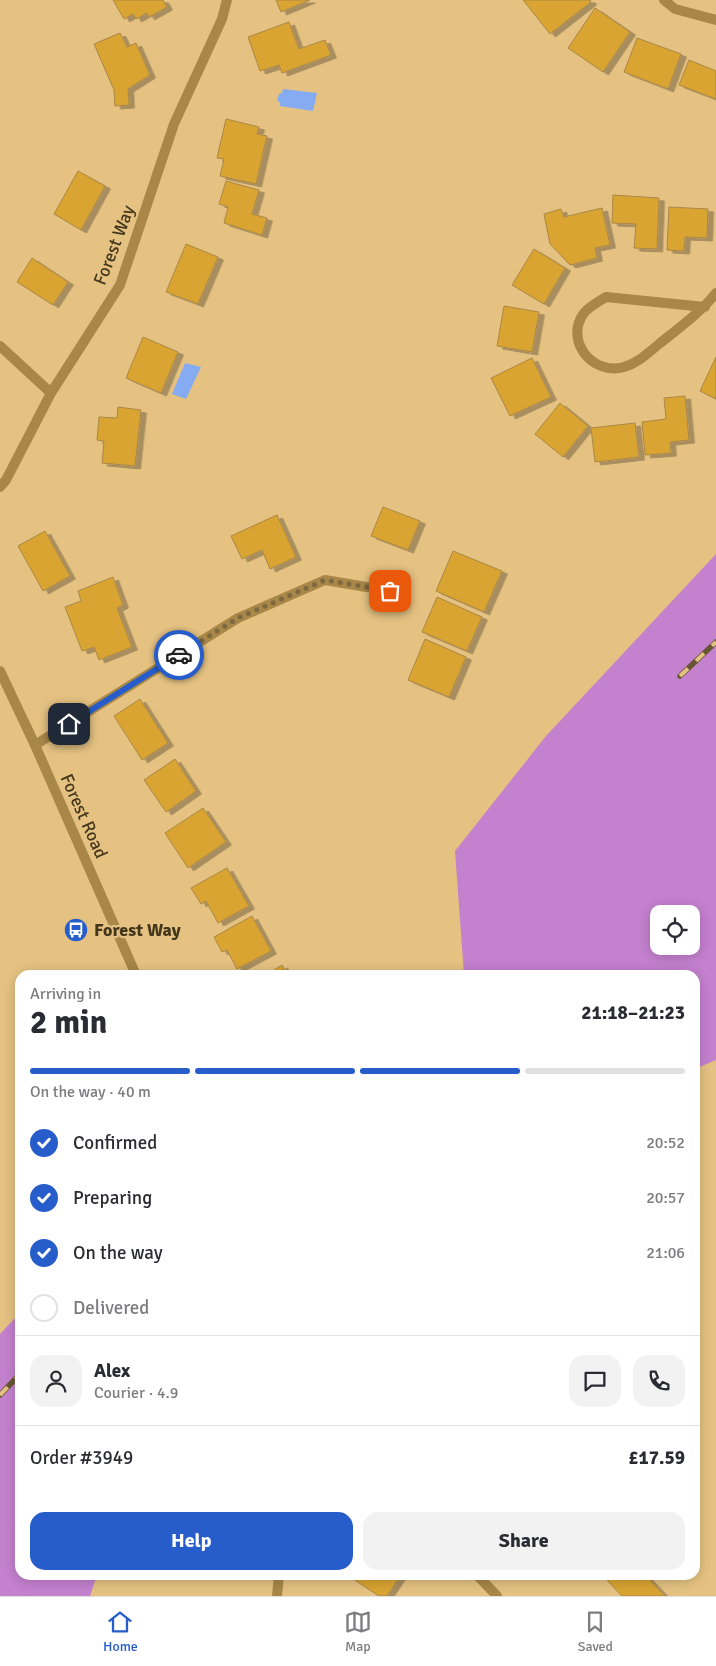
<!DOCTYPE html>
<html lang="en">
<head>
<meta charset="utf-8">
<style>
  :root { --surface:#fff; --page:#f2f2f3; --text:#2b2b33; --muted:#7c7c81; --line:#e1e1e2; --accent:#265dcb }
  body { margin:0; font-family:Signika,sans-serif; background:var(--page); color:var(--text); height:100vh; display:flex; flex-direction:column; font-size:19px; white-space:nowrap }
  * { box-sizing:border-box; margin:0 }
  p { font-size:16px; color:var(--muted) }
  .icon { flex:none; width:28px; height:28px; fill:none; stroke:currentColor; stroke-width:2; stroke-linecap:round; stroke-linejoin:round }
  .map { position:relative; flex:1; overflow:hidden }
  .drawer { position:absolute; left:15px; top:970px; width:685px; height:610px; display:flex; flex-direction:column; background:var(--surface); border-radius:15px; box-shadow:0 2px 12px #0003 }
  .drawer>* { flex:none }
  .tools { position:absolute; left:650px; top:905px; display:grid; gap:10px }
  .tools a { display:grid; place-items:center; width:50px; height:50px; border-radius:10px; background:var(--surface); box-shadow:0 2px 12px #0003; font-size:25px }
  .pin { position:absolute; display:grid; place-items:center; width:42px; height:42px; color:#fff; margin:-21px; border-radius:10px; box-shadow:0 2px 8px #0006 }
  .courier { position:absolute; display:grid; place-items:center; width:50px; height:50px; margin:-25px; border:4px solid #265dcb; border-radius:50%; background:#fff; color:#222; box-shadow:0 1px 6px #0007 }
  .head em { font-style:normal; font-weight:700 }
  .head div { display:flex; flex-direction:column-reverse }
  .head { display:flex; align-items:center; justify-content:space-between; height:85px; padding:0 15px }
  h1 { font-size:32px; font-weight:700; line-height:38px }
  .bar { display:grid; grid-template-columns:repeat(4,1fr); gap:8px 5px; align-content:center; height:60px; padding:0 15px }
  .bar i { height:6px; border-radius:4px; background:var(--line) }
  .bar .on { background:var(--accent) }
  .bar p { grid-column:span 4 }
  .line { display:flex; align-items:center; gap:12px; padding:0 15px; border-top:1px solid var(--line) }
  .line div { flex:1 }
  .round { display:grid; place-items:center; flex:none; width:52px; height:52px; border-radius:15px; background:var(--page) }
  ol { padding:0 15px; list-style:none }
  li { display:flex; align-items:center; gap:15px; height:55px }
  li p { margin-inline-start:auto }
  li .icon { padding:5px; border-radius:50%; background:var(--accent); color:#fff; stroke-width:4 }
  li:last-child { color:var(--muted) }
  li i { width:28px; height:28px; border:2px solid var(--line); border-radius:50% }
  .cta { display:flex; gap:10px; margin-top:auto; padding:10px 15px }
  .cta a { flex:1; height:58px; border-radius:15px; background:var(--accent); color:#fff; font-size:20px; font-weight:700; line-height:58px; text-align:center }
  .cta a+a { background:var(--page); color:var(--text) }
  .dock { display:flex; justify-content:space-around; align-items:center; height:70px; border-top:1px solid var(--line); background:var(--surface); font-size:14px; color:var(--muted) }
  .dock a { display:grid; justify-items:center; gap:2px }
  .dock .on { color:var(--accent) }
  .map>svg:first-child { display:block }
  .green { fill:#c481ce; fill-rule:evenodd }
  .water { fill:#85abf2 }
  .building { fill:#d9a430; stroke:#a98748; filter:url(#shadow) }
  .lines { fill:none; stroke-linecap:round; stroke-linejoin:round }
  .minor { stroke:#a88749; stroke-width:10 }
  .tertiary { stroke:#a88749; stroke-width:10 }
  .rail-casing { stroke:#685632; stroke-width:5.5 }
  .rail { stroke:#e5c282; stroke-width:4; stroke-dasharray:11; stroke-linecap:butt }
  .done { stroke:#7d6840; stroke-width:5; stroke-dasharray:0 9 }
  .route { stroke:#265dcb; stroke-width:6 }
  .labels { text-anchor:middle; dominant-baseline:central; stroke-width:4.5; stroke-linejoin:round; paint-order:stroke }
  .street-label { font-size:18px; fill:#45371c; stroke:#e5c282 }
  .poi-label { font-size:18px; font-weight:bold; fill:#45371c; stroke:#e5c282; text-anchor:start }
</style>
</head>
<body>
<div class="map">
<svg width="716" height="1596" viewBox="0 0 716 1596">
  <defs>
    <filter id="shadow"><feDropShadow dx="5.5" dy="3" stdDeviation="0" flood-color="#0004"/></filter>
  </defs>
  <rect width="100%" height="100%" fill="#e5c282"/>
  <path class="green" d="M716,554V1060L695,1069V975H464L455,851L546,736ZM659,914H691V946H659Z
    M20,1313V1575H97L90,1596H0V1334Z"/>
  <path class="water" d="M283,89L317,93L313,111L280,106V102L277,101L279,94L282,93Z
    M185,363L201,367L186,399L172,394Z"/>
  <path class="building" d="M113,0H163L167,7L149,17L147,13L136,19L133,14L124,19Z
    M276,0H310L281,12Z
    M523,0H590L591,2L550,34Z
    M595,8L630,32L603,72L568,48Z
    M289,22L299,49L325,40L331,55L282,73L279,65L260,71L248,37Z
    M120,33L127,47L136,43L150,75L128,89L129,105L115,106L114,90L94,44Z
    M637,38L681,54L668,89L624,72Z
    M689,60L716,71V99L679,85Z
    M226,119L259,127L257,134L267,136L256,184L220,176L224,159L217,158Z
    M78,171L105,186L81,230L54,214Z
    M226,181L259,190L252,214L267,218L262,235L224,223L228,207L219,204Z
    M613,195L659,198L657,249L634,248L636,224L612,223Z
    M669,207L708,209L707,238L685,237L684,251L667,250Z
    M602,208L610,245L595,248L597,258L570,265L550,244L544,214L561,209L564,217Z
    M186,244L218,257L198,304L166,292Z
    M534,249L565,268L544,304L512,285Z
    M32,258L68,282L53,305L17,282Z
    M504,306L539,312L532,352L497,346Z
    M143,337L178,352L161,393L126,378Z
    M716,357V399L700,391Z
    M532,358L551,397L510,416L491,378Z
    M685,396L689,440L670,442L671,453L645,455L642,422L666,419L664,398Z
    M560,403L588,426L563,457L535,434Z
    M118,407L141,410L135,466L102,463L104,441L97,440L99,417L117,418Z
    M635,423L639,457L595,462L591,428Z
    M383,507L420,521L408,550L371,536Z
    M277,515L296,557L270,569L262,550L242,559L231,536Z
    M45,531L70,576L43,591L18,546Z
    M453,551L502,571L484,612L436,591Z
    M113,577L123,605L117,608L132,647L99,660L94,647L82,651L65,607L81,601L78,591Z
    M437,597L482,617L467,651L422,632Z
    M425,639L466,657L449,697L408,680Z
    M140,699L168,743L142,760L114,716Z
    M175,759L196,791L166,812L144,780Z
    M203,808L226,842L188,868L165,833Z
    M227,868L249,906L218,923L206,901L201,904L191,888Z
    M252,916L271,951L237,969L227,950L222,952L214,937Z
    M282,965L288,975H266Z
    M351,1575H401L387,1596H379L350,1577Z
    M610,1575H645L665,1596H622L606,1579Z"/>
  <g class="lines">
    <path class="minor" d="M664,0L675,9L716,20
      M705,307L606,297C598,302 590,306 584,313C564,340 592,376 624,367C638,363 648,353 659,344C679,328 700,313 716,293
      M0,346L51,393
      M0,487L6,480L51,393L120,285L174,124L222,19L227,0
      M35,745L238,618L325,580L390,591
      M277,1596L279,1575"/>
    <path class="tertiary" d="M0,671L35,745L136,975
      M477,1575L497,1596"/>
    <g class="rail-casing">
      <path id="rail" d="M680,676L716,642
        M0,1395L20,1374"/>
    </g>
    <use href="#rail" class="rail"/>
  </g>
  <g class="lines">
    <path class="done" d="M179,655L238,618L325,580L390,591"/>
    <path class="route" d="M69,724L179,655"/>
  </g>
  <defs>
    <g id="bus-disc" transform="scale(1.25)"><circle r="9.5" fill="#265dcb" stroke="#e5c282"/><path d="M-5-6H5V4H4V6H2V4H-2V6H-4V4H-5ZM-3.5-4V0h7V-4ZM-3.5 1.2v1.5H-2V1.2ZM2 1.2v1.5H3.5V1.2Z" fill="#fff"/></g>
  </defs>
  <g fill-rule="evenodd">
    <use href="#bus-disc" x="76" y="930"/>
  </g>
  <g class="labels">
    <g class="street-label">
      <text transform="translate(114 245) rotate(-69)">Forest Way</text>
      <text transform="translate(84 816) rotate(66)">Forest Road</text>
    </g>
    <g class="poi-label">
      <text x="94" y="930">Forest Way</text>
    </g>
  </g>
</svg>
<div class="tools">
<a><svg class="icon" aria-label="locate" viewBox="0 0 24 24"><circle cx="12" cy="12" r="6"/><path d="M12 2v4M12 18v4M2 12h4M18 12h4"/></svg></a>
</div>
<div class="pin" style="left:390px;top:591px;background:#ea580c"><svg class="icon" aria-label="bag" viewBox="0 0 24 24"><path d="M5 8h14l-1 12H6zM9 8a3 3 0 0 1 6 0"/></svg></div>
<div class="pin" style="left:69px;top:724px;background:#1f2937"><svg class="icon" aria-label="home" viewBox="0 0 24 24"><path d="M3 11l9-7 9 7M6 9v11h12V9"/></svg></div>
<div class="courier" style="left:179px;top:655px"><svg class="icon" aria-label="car" viewBox="0 0 24 24"><path d="M5 17H2v-5l4-1 3-4h7l3 4 3 1v5h-3M9 17h6M6 11h13"/><circle cx="7" cy="17" r="2"/><circle cx="17" cy="17" r="2"/></svg></div>
<section class="drawer">
<div class="head"><div><h1>2 min</h1><p>Arriving in</p></div><em>21:18–21:23</em></div>
<div class="bar"><i class="on"></i><i class="on"></i><i class="on"></i><i></i><p>On the way · 40 m</p></div>
<ol>
<li><svg class="icon" aria-label="check" viewBox="0 0 24 24"><path d="M5 12l5 5 9-10"/></svg>Confirmed<p>20:52</p></li>
<li><svg class="icon" aria-label="check" viewBox="0 0 24 24"><path d="M5 12l5 5 9-10"/></svg>Preparing<p>20:57</p></li>
<li><svg class="icon" aria-label="check" viewBox="0 0 24 24"><path d="M5 12l5 5 9-10"/></svg>On the way<p>21:06</p></li>
<li><i></i>Delivered</li>
</ol>
<div class="line" style="height:90px"><a class="round"><svg class="icon" aria-label="person" viewBox="0 0 24 24"><circle cx="12" cy="8" r="4"/><path d="M4 21q1-7 8-7t8 7"/></svg></a><div><b>Alex</b><p>Courier · 4.9</p></div><a class="round"><svg class="icon" aria-label="chat" viewBox="0 0 24 24"><path d="M4 5h16v11H9l-5 4z"/></svg></a><a class="round"><svg class="icon" aria-label="phone" viewBox="0 0 24 24"><path d="M5 4h4l2 5-3 2q2 4 5 5l2-3 5 2v4C11 20 4 13 5 4z"/></svg></a></div>
<div class="line" style="height:65px"><div>Order #3949</div><b>£17.59</b></div>
<div class="cta"><a>Help</a><a>Share</a></div>
</section>
</div>
<nav class="dock">
<a class="on"><svg class="icon" aria-label="home" viewBox="0 0 24 24"><path d="M3 11l9-7 9 7M6 9v11h12V9"/></svg>Home</a>
<a><svg class="icon" aria-label="map" viewBox="0 0 24 24"><path d="M3 6l6-2 6 2 6-2v14l-6 2-6-2-6 2zM9 4v14M15 6v14"/></svg>Map</a>
<a><svg class="icon" aria-label="saved" viewBox="0 0 24 24"><path d="M7 4h10v16l-5-4-5 4z"/></svg>Saved</a>
</nav>
</body>
</html>
